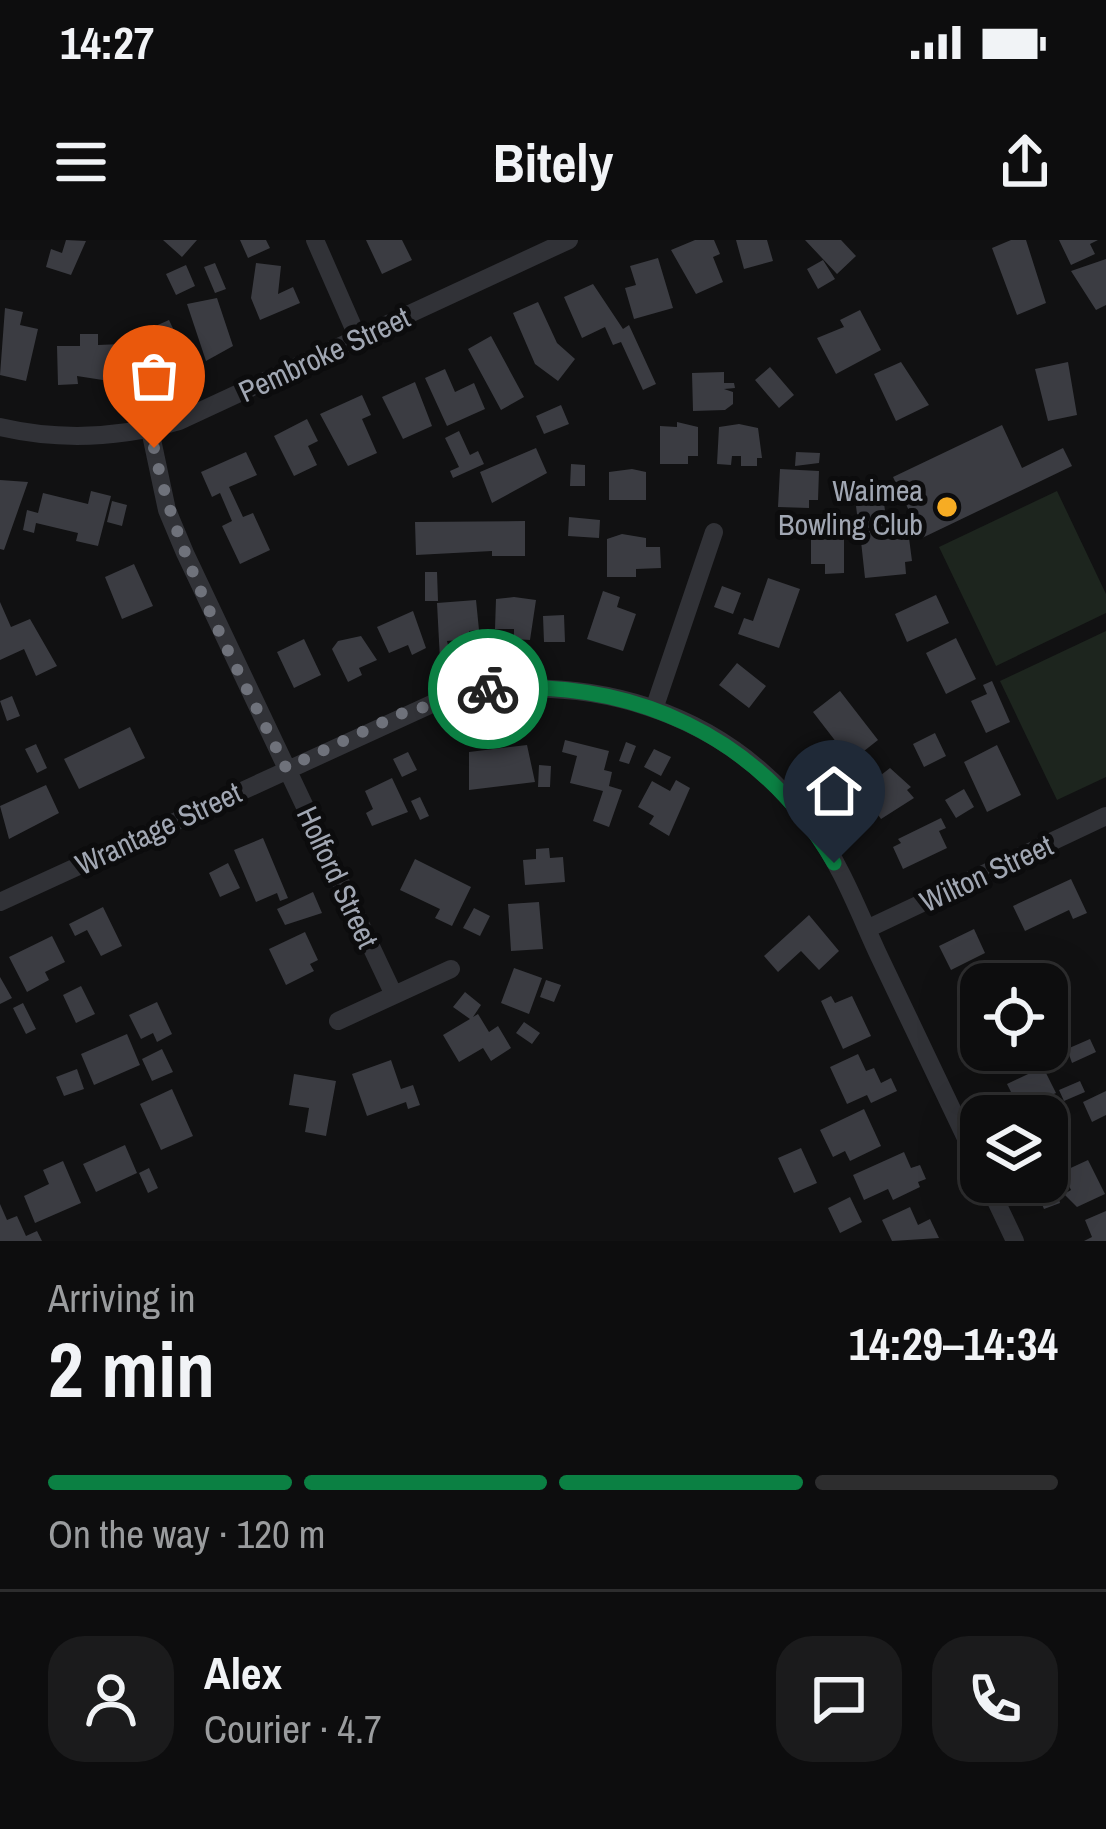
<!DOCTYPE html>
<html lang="en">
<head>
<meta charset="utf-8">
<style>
  :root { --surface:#0d0d0e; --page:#1b1b1c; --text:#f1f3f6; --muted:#9a9c9e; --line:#2d2d2e; --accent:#0b8043 }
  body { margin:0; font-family:"Archivo Narrow",sans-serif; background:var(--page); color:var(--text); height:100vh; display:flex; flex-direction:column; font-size:45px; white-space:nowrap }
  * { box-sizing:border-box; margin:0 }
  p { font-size:39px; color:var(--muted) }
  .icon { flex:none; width:66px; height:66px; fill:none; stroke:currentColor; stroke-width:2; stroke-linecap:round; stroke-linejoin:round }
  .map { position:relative; height:1001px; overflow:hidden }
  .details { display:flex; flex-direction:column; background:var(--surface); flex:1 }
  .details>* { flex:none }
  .buttons { position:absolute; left:960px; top:723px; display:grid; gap:24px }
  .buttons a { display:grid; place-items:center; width:108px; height:108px; border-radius:24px; background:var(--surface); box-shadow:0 12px 48px #0002,0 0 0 3px var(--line); font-size:60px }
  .pin { position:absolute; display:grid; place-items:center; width:102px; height:102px; color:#fff; margin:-123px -51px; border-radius:50% 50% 50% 0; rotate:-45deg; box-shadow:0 0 12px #0007 }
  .pin .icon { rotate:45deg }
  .courier { position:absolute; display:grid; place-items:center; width:120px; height:120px; margin:-60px; border:9px solid #0b8043; border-radius:50%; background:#fff; color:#222; box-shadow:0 3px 15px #0007 }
  .summary em { font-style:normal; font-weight:700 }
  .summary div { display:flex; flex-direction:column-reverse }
  .summary { display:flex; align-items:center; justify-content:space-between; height:204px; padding:0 48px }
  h1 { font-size:78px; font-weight:700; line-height:90px }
  .bar { display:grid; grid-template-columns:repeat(4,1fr); gap:18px 12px; align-content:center; height:144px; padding:0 48px }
  .bar i { height:15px; border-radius:9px; background:var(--line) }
  .bar .current { background:var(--accent) }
  .bar p { grid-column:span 4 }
  .line { display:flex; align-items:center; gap:30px; padding:0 48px; border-top:3px solid var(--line) }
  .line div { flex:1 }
  .round { display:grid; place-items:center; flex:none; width:126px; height:126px; border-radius:36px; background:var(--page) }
  .status { display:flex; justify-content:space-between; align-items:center; height:84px; padding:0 60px; background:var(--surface); direction:ltr }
  .status svg { height:33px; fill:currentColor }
  header { display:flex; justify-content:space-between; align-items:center; height:156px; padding:0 48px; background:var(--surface); font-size:54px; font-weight:700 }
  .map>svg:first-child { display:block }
  .grass { fill:#1d251e }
  .building { fill:#3b3c42 }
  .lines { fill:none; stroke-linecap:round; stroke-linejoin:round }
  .street { stroke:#313237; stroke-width:18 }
  .done { stroke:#6f727b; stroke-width:12; stroke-dasharray:0 21.6 }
  .route { stroke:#0b8043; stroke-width:15 }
  .poi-dot { fill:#f7ac23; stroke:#0c0c0d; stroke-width:4.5 }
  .labels { text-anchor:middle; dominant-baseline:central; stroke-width:10; stroke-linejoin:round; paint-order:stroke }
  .street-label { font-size:30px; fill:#a1a7b3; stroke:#0c0c0d }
  .poi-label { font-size:30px; fill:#a1a7b3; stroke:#0c0c0d; text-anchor:end }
</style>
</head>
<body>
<div class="status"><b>14:27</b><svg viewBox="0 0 49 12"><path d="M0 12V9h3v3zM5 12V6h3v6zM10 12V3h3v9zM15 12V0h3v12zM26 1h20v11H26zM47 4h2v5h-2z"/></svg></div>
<header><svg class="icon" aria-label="menu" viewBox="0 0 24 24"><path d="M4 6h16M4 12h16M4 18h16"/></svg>Bitely<svg class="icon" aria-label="share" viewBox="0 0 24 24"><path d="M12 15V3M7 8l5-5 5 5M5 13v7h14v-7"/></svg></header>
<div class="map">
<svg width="1106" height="1001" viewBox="0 0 1106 1001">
  <rect width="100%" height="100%" fill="#111112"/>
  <path class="grass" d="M1057,251L1106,354V373L996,426L939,307Z
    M1106,391V537L1057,560L1000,441Z"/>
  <path class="building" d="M66,0L86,1L71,35L46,27L51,9L62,13Z
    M163,0H197L182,17Z
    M240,0H266L270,8L248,18Z
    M366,0H402L412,20L382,34Z
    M695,0H714L720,14L713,17L723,42L696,54L671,10Z
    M736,0H767L773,21L744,29Z
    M805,0H841L856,16L837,34Z
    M1011,0H1026L1046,63L1017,75L992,8Z
    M1059,0H1098L1090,4L1095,14L1071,25Z
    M658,18L673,68L634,79L625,48L636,45L630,26Z
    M1106,19V65L1096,70L1071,31Z
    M823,20L835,39L818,49L807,29Z
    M215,23L226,49L215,53L204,27Z
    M256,23L281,26L278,54L293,47L300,63L260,80L251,58Z
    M186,25L195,46L176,55L166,34Z
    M593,44L623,89L629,85L656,144L643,150L621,102L613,105L605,87L582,98L564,57Z
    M217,58L233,106L206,121L187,64Z
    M538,62L557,103L575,119L558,141L535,124L513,73Z
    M5,68L23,72L20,85L38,89L26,141L0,135Z
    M860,70L881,110L836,134L817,98L844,87L840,80Z
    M169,80L189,122L162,134L142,92Z
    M80,94H98V105L122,104V143L77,136L78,144L58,145L57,106H80Z
    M491,96L524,157L501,170L468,109Z
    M901,122L929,165L896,181L874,134Z
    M1068,122L1077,175L1048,181L1035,129Z
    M770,127L794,155L779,168L755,140Z
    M445,129L455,152L474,143L485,169L447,186L425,138Z
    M724,132V143H734L735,148L724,149L733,152V164L725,170L693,171L692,133Z
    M415,142L432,186L403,199L382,157Z
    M362,155L371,175L362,179L377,213L348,226L320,174Z
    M561,165L569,184L544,194L536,176Z
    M307,179L318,201L308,206L317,225L294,236L274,196Z
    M677,182L698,187V216H688V224H660V186L677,187Z
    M739,184L758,188L762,218H757V226H741V216H732L731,225L717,224L719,187Z
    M1002,185L1022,228L1063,208L1072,226L922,298L893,237Z
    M459,191L470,215L478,211L484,224L453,238L450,231L459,227L445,198Z
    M536,208L547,233L492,263L480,232Z
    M246,212L257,235L229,247L243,277L253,273L270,310L240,324L222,286L232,281L220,253L212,257L201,232Z
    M796,212L820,213L819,223L795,226Z
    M571,224L585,225V246H570Z
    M632,229L646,232V260H609V232Z
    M780,229L819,231L818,260H809V268L778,267Z
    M0,240L28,242L4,310L0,309Z
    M91,251L111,256L98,306L76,301L78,293L36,283L34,293L23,290L27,270L38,273L43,253L88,264Z
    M112,261L127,265L122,286L107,282Z
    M884,263L887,286L865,288L864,281L858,282L856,266Z
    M569,277L600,280L599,298L568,296Z
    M525,281V316H492V311L416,315L415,282Z
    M893,288V294L909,298L912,321L905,322L906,334L865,338L860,292Z
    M823,290L844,295V333L825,334V324H811V295H823Z
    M622,294L646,298V307H660L661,328L636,329V337H607V299Z
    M134,324L153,366L122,379L105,337Z
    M425,332H437L438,361H425Z
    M768,338L800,349L779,408L738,394L744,378L753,381Z
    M722,346L741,353L733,374L714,367Z
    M603,351L620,357L617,367L636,374L623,411L587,399Z
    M936,355L949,383L907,402L895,374Z
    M514,357L536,360L530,400L514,399V389H495L496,359Z
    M476,360L479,390L469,391L470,399L447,401L451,417L440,420L437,363Z
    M0,362L11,387L30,379L57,426L36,436L24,409L0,420Z
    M413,371L426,408L412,415L408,405L389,413L377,387Z
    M564,375L565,402H544L543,376Z
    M361,396L377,420L359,428L362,435L348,442L332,409L338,401Z
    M956,398L976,439L946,454L926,413Z
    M304,399L321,435L294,448L277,412Z
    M737,423L766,446L749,468L719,445Z
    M992,441L1010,482L986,493L971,461L987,454L983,445Z
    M840,451L878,500L845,526L833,511L840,507L813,472Z
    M12,456L20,476L7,481L0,461Z
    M130,487L145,518L79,549L64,519Z
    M935,493L946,516L924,527L913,504Z
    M565,500L609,511L604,530L612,532L609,546L622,550L609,587L593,581L603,551L570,543L577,516L562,512Z
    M626,502L636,506L629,524L619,521Z
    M36,504L47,528L37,533L25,509Z
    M527,505L535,542L469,550V512Z
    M997,505L1021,555L987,572L964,522Z
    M654,509L671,517L661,536L644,527Z
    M408,512L417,530L402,537L393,519Z
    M539,525L551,526L550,547H538Z
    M890,528L911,547L907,550L914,558L881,579L872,566L879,561L867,546Z
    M392,538L408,572L372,586L366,573L373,569L365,551Z
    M676,540L690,548L669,596L649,584L654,576L638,567L652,541L670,551Z
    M46,545L59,573L9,599L0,566Z
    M964,549L974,567L956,578L945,560Z
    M420,557L429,576L420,580L411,561Z
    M941,578L946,588L939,591L947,608L903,629L893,607L901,603L898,599Z
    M263,598L288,658L280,661L277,653L256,662L234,610Z
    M549,608L550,618L563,617L565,642L525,645L523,620L536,619V609Z
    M415,619L471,647L452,686L435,678L440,669L400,650Z
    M228,623L240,648L220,657L209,633Z
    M1071,639L1087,673L1073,679L1069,670L1025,691L1013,666Z
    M313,652L322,673L285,685L277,669Z
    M539,662L543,709L511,711L508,664Z
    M103,667L122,706L101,716L87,690L75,696L69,684Z
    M474,668L490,676L480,696L463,688Z
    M809,675L839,711L819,730L801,711L778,732L764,716Z
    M974,689L985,713L951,730L939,706Z
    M305,692L318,720L310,724L314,731L286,745L269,709Z
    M52,696L65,722L45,732L49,740L27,752L9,717Z
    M997,725L1005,742L1016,737L1019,744H981V781L971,758L979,754L971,737Z
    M514,728L542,738L529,774L501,763Z
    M0,737L12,758L0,764Z
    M546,740L561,745L554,762L540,757Z
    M81,746L95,774L76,783L63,755Z
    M465,752L481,765L473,777L478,774L489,792L498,786L511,808L491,821L483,808L459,822L443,795L470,779L453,767Z
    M831,756L835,763L852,756L871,796L843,809L821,761Z
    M157,762L172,794L157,802L153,793L141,799L129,775Z
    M23,763L36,789L26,794L13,768Z
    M524,782L540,793L532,804L516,793Z
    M127,794L140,825L94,845L81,814Z
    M1090,799L1096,812L1072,823L1067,809Z
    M162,809L173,832L152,841L142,819Z
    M858,814L866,831L874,828L881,843L891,838L897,851L871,863L867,855L847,864L830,827Z
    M391,820L401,849L413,845L420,865L408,869L406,862L367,876L352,834Z
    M1043,827L1056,853L1020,870L1007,844Z
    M77,829L84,849L64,856L56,837Z
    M294,834L336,841L326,896L305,892L309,868L289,865Z
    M1080,841L1085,852L1064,861L1059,850Z
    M172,849L193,896L161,910L140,864Z
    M1106,851V875L1092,882L1083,862Z
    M864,869L881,906L850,921L845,911L833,917L820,890Z
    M1055,876L1071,910L1047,921V880Z
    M125,905L137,933L96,952L83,924Z
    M801,908L817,943L794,953L778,918Z
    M904,912L911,928L920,925L926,939L918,942L920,947L893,960L888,949L864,960L853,935Z
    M1088,920L1105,954L1077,967L1064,954L1071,950L1062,932Z
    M63,921L81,963L35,983L24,956L49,944L43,930Z
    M149,928L158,948L148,953L139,933Z
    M1052,931L1060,963L1044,969L1033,942H1047Z
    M850,957L862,982L840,993L828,968Z
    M0,964L7,980L17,976L26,996L37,991L42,1001H0Z
    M910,967L918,985L930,979L939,998L892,1001L882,980Z
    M1106,971V1001H1084L1092,997L1085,980Z"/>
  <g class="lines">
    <path class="street" d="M315,0L358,98
      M0,187C60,201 120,198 179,181L569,0
      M150,190L167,270L185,313L393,753
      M655,466L714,292
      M0,662L447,457C587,430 724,468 812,586C841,624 859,673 879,716C913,787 947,859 981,930
      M867,689L1106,576
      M338,781L451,729
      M987,942L1015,1001"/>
  </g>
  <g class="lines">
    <path class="done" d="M154,208C177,321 236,425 286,528L400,474L488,449"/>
    <path class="route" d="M488,449C632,438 760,495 834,623"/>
  </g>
  <circle class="poi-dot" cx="947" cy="267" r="12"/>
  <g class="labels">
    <g class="street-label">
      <text transform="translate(324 114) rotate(-25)">Pembroke Street</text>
      <text transform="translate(158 588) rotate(-25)">Wrantage Street</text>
      <text transform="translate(986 633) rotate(-25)">Wilton Street</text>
      <text transform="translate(338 637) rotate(65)">Holford Street</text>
    </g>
    <g class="poi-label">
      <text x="923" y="250">Waimea<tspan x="923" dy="34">Bowling Club</tspan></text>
    </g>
  </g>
</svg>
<div class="buttons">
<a><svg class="icon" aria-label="locate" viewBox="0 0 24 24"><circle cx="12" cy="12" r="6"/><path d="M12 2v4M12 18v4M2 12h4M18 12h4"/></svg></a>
<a><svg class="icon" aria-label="layers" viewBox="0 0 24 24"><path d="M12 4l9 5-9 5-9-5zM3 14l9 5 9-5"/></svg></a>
</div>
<div class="pin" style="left:154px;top:208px;background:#ea580c"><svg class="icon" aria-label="bag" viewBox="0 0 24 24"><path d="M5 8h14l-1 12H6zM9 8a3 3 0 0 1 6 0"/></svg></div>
<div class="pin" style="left:834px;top:623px;background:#1f2937"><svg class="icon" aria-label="home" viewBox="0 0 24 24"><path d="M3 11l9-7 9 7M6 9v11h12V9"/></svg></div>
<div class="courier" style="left:488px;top:449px"><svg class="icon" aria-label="bike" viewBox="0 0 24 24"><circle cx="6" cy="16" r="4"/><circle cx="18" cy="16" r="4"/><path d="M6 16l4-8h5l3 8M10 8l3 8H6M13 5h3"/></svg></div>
</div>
<section class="details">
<div class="summary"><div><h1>2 min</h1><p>Arriving in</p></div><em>14:29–14:34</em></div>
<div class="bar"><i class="current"></i><i class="current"></i><i class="current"></i><i></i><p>On the way · 120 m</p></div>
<div class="line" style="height:216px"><a class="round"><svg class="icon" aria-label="person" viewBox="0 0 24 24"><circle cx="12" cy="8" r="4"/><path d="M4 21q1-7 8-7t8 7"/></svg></a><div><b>Alex</b><p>Courier · 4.7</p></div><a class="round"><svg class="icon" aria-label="chat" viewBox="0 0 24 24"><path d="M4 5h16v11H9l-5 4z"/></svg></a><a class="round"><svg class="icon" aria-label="phone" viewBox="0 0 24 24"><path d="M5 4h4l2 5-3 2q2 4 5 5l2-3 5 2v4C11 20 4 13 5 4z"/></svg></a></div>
</section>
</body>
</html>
